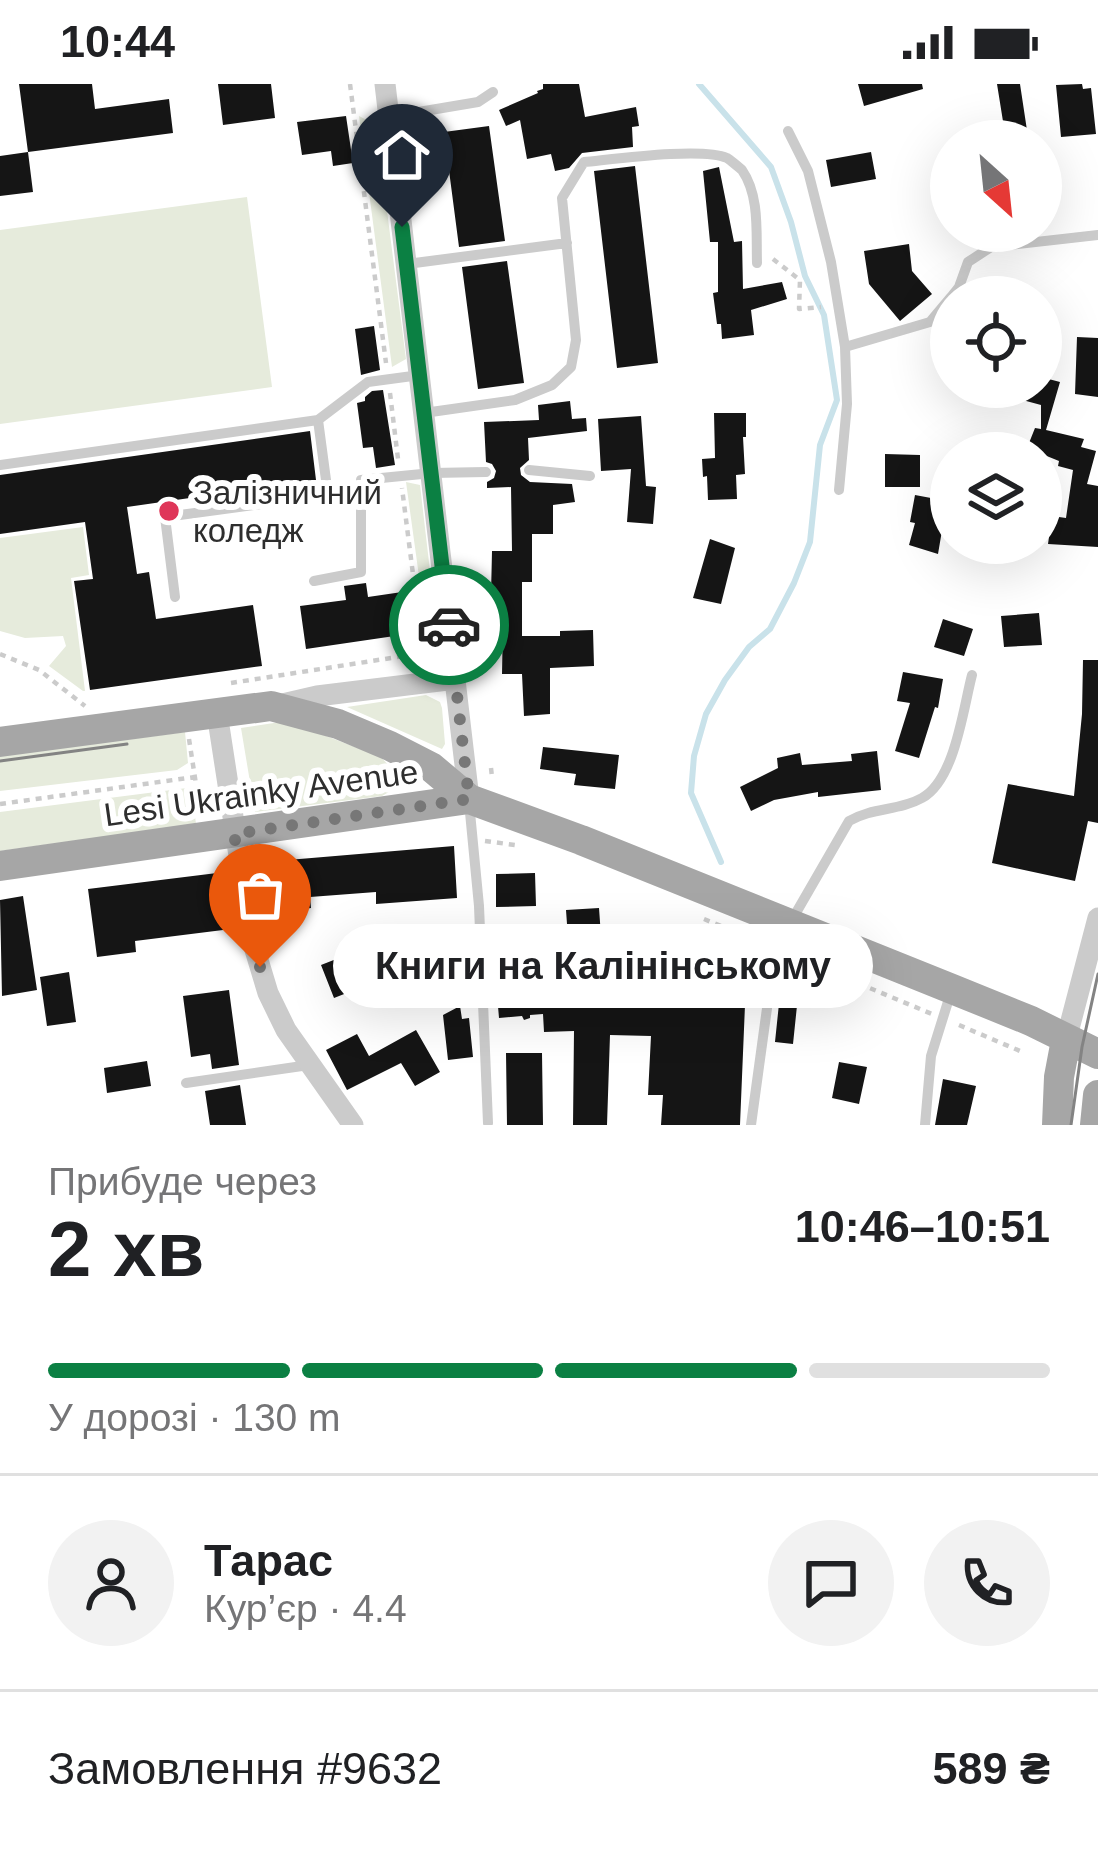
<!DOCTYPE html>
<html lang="uk">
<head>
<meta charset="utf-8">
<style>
  :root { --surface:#fff; --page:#f2f2f2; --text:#202124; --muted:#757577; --line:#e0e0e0; --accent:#0b8043 }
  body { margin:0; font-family:Arial,sans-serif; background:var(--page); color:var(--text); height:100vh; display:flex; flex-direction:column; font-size:45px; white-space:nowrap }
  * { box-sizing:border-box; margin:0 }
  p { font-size:39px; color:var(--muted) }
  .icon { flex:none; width:66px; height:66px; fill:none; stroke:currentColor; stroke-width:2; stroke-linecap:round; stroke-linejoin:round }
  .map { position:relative; height:1041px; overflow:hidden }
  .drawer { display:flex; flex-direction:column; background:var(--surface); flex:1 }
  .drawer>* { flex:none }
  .needle { width:78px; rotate:153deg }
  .tools { position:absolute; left:930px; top:36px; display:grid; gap:24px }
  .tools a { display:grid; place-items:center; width:132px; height:132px; border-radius:50%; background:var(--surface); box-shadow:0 12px 48px #0002; font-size:60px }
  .pin { position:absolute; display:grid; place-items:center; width:102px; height:102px; color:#fff; margin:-123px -51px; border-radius:50% 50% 50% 0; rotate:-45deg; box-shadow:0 0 12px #0007 }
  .pin .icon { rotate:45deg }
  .courier { position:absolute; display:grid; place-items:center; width:120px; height:120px; margin:-60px; border:9px solid #0b8043; border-radius:50%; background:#fff; color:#222; box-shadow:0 3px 15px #0007 }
  .bubble { position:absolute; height:84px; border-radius:42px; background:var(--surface); box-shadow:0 12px 48px #0002; font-size:39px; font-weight:600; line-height:84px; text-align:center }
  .head em { font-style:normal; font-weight:600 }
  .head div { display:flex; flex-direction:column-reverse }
  .head { display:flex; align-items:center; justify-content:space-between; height:204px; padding:0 48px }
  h1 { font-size:78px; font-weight:600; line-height:90px }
  .bar { display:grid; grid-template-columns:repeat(4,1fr); gap:18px 12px; align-content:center; height:144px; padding:0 48px }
  .bar i { height:15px; border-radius:9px; background:var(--line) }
  .bar .selected { background:var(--accent) }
  .bar p { grid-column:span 4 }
  .line { display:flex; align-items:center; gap:30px; padding:0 48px; border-top:3px solid var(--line) }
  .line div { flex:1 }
  .round { display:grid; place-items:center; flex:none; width:126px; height:126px; border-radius:63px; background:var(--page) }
  .status { display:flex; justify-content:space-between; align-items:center; height:84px; padding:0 60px; background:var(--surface); direction:ltr }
  .status svg { height:33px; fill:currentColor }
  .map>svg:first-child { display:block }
  .green { fill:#e6ebdc }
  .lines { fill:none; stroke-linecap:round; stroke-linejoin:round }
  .stream { stroke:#c9e2ea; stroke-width:6 }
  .building { fill:#151515 }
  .path { stroke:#cbcbcb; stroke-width:4.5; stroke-dasharray:6 6; stroke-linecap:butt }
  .lane { stroke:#cbcbcb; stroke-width:10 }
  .street { stroke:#cbcbcb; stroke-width:21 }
  .primary { stroke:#a6a6a6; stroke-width:30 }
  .tram { stroke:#838383; stroke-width:3 }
  .done { stroke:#777; stroke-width:12; stroke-dasharray:0 21.6 }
  .route { stroke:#0b8043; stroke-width:15 }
  .poi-dot { fill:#df3659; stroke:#fff; stroke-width:4.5 }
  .labels { text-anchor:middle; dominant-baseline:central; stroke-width:12; stroke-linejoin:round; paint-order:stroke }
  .poi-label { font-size:33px; fill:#2e2e2e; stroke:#fff; text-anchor:start }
  .street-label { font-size:33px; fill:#2e2e2e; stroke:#fff }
</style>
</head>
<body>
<div class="status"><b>10:44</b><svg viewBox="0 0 49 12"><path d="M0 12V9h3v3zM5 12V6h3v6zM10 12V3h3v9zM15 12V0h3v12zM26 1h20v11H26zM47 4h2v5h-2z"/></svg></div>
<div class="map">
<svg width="1098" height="1041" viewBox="0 0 1098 1041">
  <rect width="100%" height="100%" fill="#fff"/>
  <path class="green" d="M359,32L376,41L406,275L392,283Z
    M247,113L272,303L0,340V146Z
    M406,398L420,401L439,564L429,565Z
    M83,443L89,491L71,494L85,607H83L49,582L66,562L63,552L25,554L0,547V454Z
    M426,611L440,618L442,624L445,660L442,665L347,623Z
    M287,637L381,673L398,692L394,705L382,712L255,728L241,644Z
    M185,648L188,679L177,686L0,707V672Z
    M187,704L192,710L196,740L0,767V728Z"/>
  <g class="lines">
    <path class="stream" d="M699,0L771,83L791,138L805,192L824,231L837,316L820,361L810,458L794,499L770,545L749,563L725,596L706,630L694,672L691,709L721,778"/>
  </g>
  <path class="building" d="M19,0H92L95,25L169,15L173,49L28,68Z
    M218,0H271L275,34L223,41Z
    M543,0H579L585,33L636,23L639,42L632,43L633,63L582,69L569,84L555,87L551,70L527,75L520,36L506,42L499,26L538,9L537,7L543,5Z
    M858,0H922L923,5L864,22Z
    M997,0H1020L1028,53L1006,56Z
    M1082,0L1083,5L1091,4L1096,50L1061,53L1056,1Z
    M346,32L353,79L333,82L331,67L302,71L297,38Z
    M489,42L505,157L459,163L444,48Z
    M28,68L33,108L0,112V72Z
    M871,68L876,95L831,103L826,76Z
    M635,82L658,279L617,284L594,87Z
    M719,83L734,158L742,157L743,205L782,198L787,215L751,226L754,251L722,255L721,240H717L713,209L718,208V158H710L703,87Z
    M909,160L912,187L932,210L900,237L869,200L864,167Z
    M507,177L524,299L478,305L462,183Z
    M374,242L380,286L361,291L355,245Z
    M1077,253L1098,254V313L1075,310Z
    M1041,293L1060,298L1046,346L1084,355L1081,363L1096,367L1087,400L1098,402V463L1048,460L1052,432L1066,434L1073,386L1058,382L1059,377L1027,364L1035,344L1041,345V321L993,308L994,303H1041Z
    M383,306L395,381L376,384L373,363L363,364L357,319L365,317V313L372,307Z
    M570,317L572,335L586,334L587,347L528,354L529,376L520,384L521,391L530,398L572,400L575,418L553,421V450H532V498H522V552H560V547L593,546L594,582L550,584V630L524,632L522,590H502L503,537H487V511H491L492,467H512L511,403L487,404V398L494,394L496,387L492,380L486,378L484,338L539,336L538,321Z
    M714,329H746V353H743L745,390L736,391L737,415L708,416L707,392L703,393L702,375L715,374Z
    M641,332L646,402L656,403L653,440L627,438L631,385L601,387L598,335Z
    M310,347L316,396L127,423L137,490L149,488L156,535L253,521L262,582L90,606L74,497L93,495L85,438L0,450V391Z
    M885,370L920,371V403H885Z
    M915,411L947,417L938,470L909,461L915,439L910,438Z
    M710,455L735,464L721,520L693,514Z
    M366,499L368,513L409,507L415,549L306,565L300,522L346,516L344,502Z
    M1039,529L1042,561L1004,563L1001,532Z
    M943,535L973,545L964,572L934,563Z
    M1083,576H1098V739L1088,737L1075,797L992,779L1008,700L1074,712L1082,630Z
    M903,588L943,595L938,624L935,623L919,674L895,667L910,619L897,617Z
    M543,663L619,671L615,705L574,701L576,690L540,685Z
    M877,667L881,706L818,713V708L774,716L751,727L740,703L778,684L777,674L800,669L802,681L852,677L851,670Z
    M454,762L457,814L376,820V808L310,813L311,824L272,830L264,778Z
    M217,789L223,846L135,857L136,868L97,873L88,805Z
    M535,789L536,822L496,823V790Z
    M23,812L37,906L2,912L0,816Z
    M599,824L602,866L569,868L566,826Z
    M349,870L362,903L334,914L321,881Z
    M448,870L452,895L456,894L459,910L410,917L403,877Z
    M526,884L528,910L573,908L609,912V918L745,921L740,1041H661L663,1011H648L651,952L610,951L607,1041H573L574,947L544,948L543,930L530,931V934L524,936L522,932L499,934L495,887Z
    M69,888L76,938L47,942L40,893Z
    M229,906L239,981L212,985L210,970L191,973L183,912Z
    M780,910L798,912L793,960L775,958Z
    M460,922L462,935L469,934L473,973L448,976L443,931Z
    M416,946L440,988L415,1002L401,979L347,1006L326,966L357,950L369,972Z
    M506,969H542L543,1041H507Z
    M147,977L151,1002L107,1009L104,984Z
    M839,978L867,983L859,1020L832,1014Z
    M943,995L976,1002L967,1041H935Z
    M240,1001L246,1041H210L205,1007Z"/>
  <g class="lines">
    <path class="path" d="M350,0L386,279
      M773,175L800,196L799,225L821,223
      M390,309L398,375
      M0,570L39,586L85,622
      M231,599L423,569L402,404
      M189,655L200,726
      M491,684L492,693
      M0,720L195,693
      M485,757L515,761
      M704,835L932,930
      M773,903L786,869
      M959,941L1020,967"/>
    <path class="lane" d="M389,33L478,18L493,8
      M788,47L808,87L831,178L845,263L847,320L839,406
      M407,180L567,159
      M951,213L959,203L968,178L991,163L1098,151
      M845,263L930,238L951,213
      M424,329L515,316L552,301L571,283L576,256L562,114L584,78C615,75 702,63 727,74C729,75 741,85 742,86C760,112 756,149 757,179
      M0,381L318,336L368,298L420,291
      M529,386L590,392
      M314,497L361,488V396L432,389L486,388
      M175,513L165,433L328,411L318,336
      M469,718L479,822L488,1039
      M793,834L849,737C873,723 899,727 922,714C955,696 963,625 972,591
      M480,847C498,854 515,861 532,872C547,882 563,897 580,900C632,909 726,893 768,917L751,1041
      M186,999L309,981
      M925,1041L931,972L951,908"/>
    <path class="street" d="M385,0L469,715
      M278,621L317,612L456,595
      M217,629L252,856L268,909L286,946L353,1041
      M1066,956L1098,834"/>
    <path class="primary" d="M0,658L271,622L338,640L390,662L431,683L469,715L581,756L952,905L1031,937L1098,970
      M0,782L469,715
      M1057,1041L1059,993L1066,956
      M1095,1041L1098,1011"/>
    <path class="tram" d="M0,677L127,660
      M1071,1041L1082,963L1098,890"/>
  </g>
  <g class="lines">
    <path class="done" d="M260,883L252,856L234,750L469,715L449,541"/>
    <path class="route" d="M402,143L449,541"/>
  </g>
  <circle class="poi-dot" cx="169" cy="427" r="12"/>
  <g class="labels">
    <g class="poi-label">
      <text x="193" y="408">Залізничний<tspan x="193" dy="38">коледж</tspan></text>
    </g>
    <g class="street-label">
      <text transform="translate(261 709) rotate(-8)">Lesi Ukrainky Avenue</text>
    </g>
  </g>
</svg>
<div class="tools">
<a><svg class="needle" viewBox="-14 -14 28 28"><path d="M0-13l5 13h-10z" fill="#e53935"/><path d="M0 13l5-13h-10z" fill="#757577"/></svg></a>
<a><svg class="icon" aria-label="locate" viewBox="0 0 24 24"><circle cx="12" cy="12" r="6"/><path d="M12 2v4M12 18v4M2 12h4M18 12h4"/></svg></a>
<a><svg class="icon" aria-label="layers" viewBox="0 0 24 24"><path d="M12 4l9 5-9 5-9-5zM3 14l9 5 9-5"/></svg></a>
</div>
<div class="pin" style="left:260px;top:883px;background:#ea580c"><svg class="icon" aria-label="bag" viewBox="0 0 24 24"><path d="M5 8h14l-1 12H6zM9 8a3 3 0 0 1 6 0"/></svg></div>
<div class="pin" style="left:402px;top:143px;background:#1f2937"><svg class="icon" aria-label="home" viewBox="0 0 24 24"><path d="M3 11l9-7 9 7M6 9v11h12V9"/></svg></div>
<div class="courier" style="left:449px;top:541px"><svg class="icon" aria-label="car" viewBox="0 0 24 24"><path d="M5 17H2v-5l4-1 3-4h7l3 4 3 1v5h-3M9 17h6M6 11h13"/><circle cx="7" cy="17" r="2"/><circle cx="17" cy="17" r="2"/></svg></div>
<div class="bubble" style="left:333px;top:840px;width:540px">Книги на Калінінському</div>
</div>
<section class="drawer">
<div class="head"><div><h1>2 хв</h1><p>Прибуде через</p></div><em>10:46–10:51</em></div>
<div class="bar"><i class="selected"></i><i class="selected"></i><i class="selected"></i><i></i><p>У дорозі · 130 m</p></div>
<div class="line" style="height:216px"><a class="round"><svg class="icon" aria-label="person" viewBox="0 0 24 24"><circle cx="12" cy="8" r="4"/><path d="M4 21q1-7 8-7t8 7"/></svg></a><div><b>Тарас</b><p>Кур’єр · 4.4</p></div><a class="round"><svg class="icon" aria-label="chat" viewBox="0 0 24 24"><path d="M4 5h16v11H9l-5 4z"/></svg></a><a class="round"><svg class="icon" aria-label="phone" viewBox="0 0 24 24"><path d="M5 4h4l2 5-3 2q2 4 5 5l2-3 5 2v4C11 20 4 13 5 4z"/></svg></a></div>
<div class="line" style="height:156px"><div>Замовлення #9632</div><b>589 ₴</b></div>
</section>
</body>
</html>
